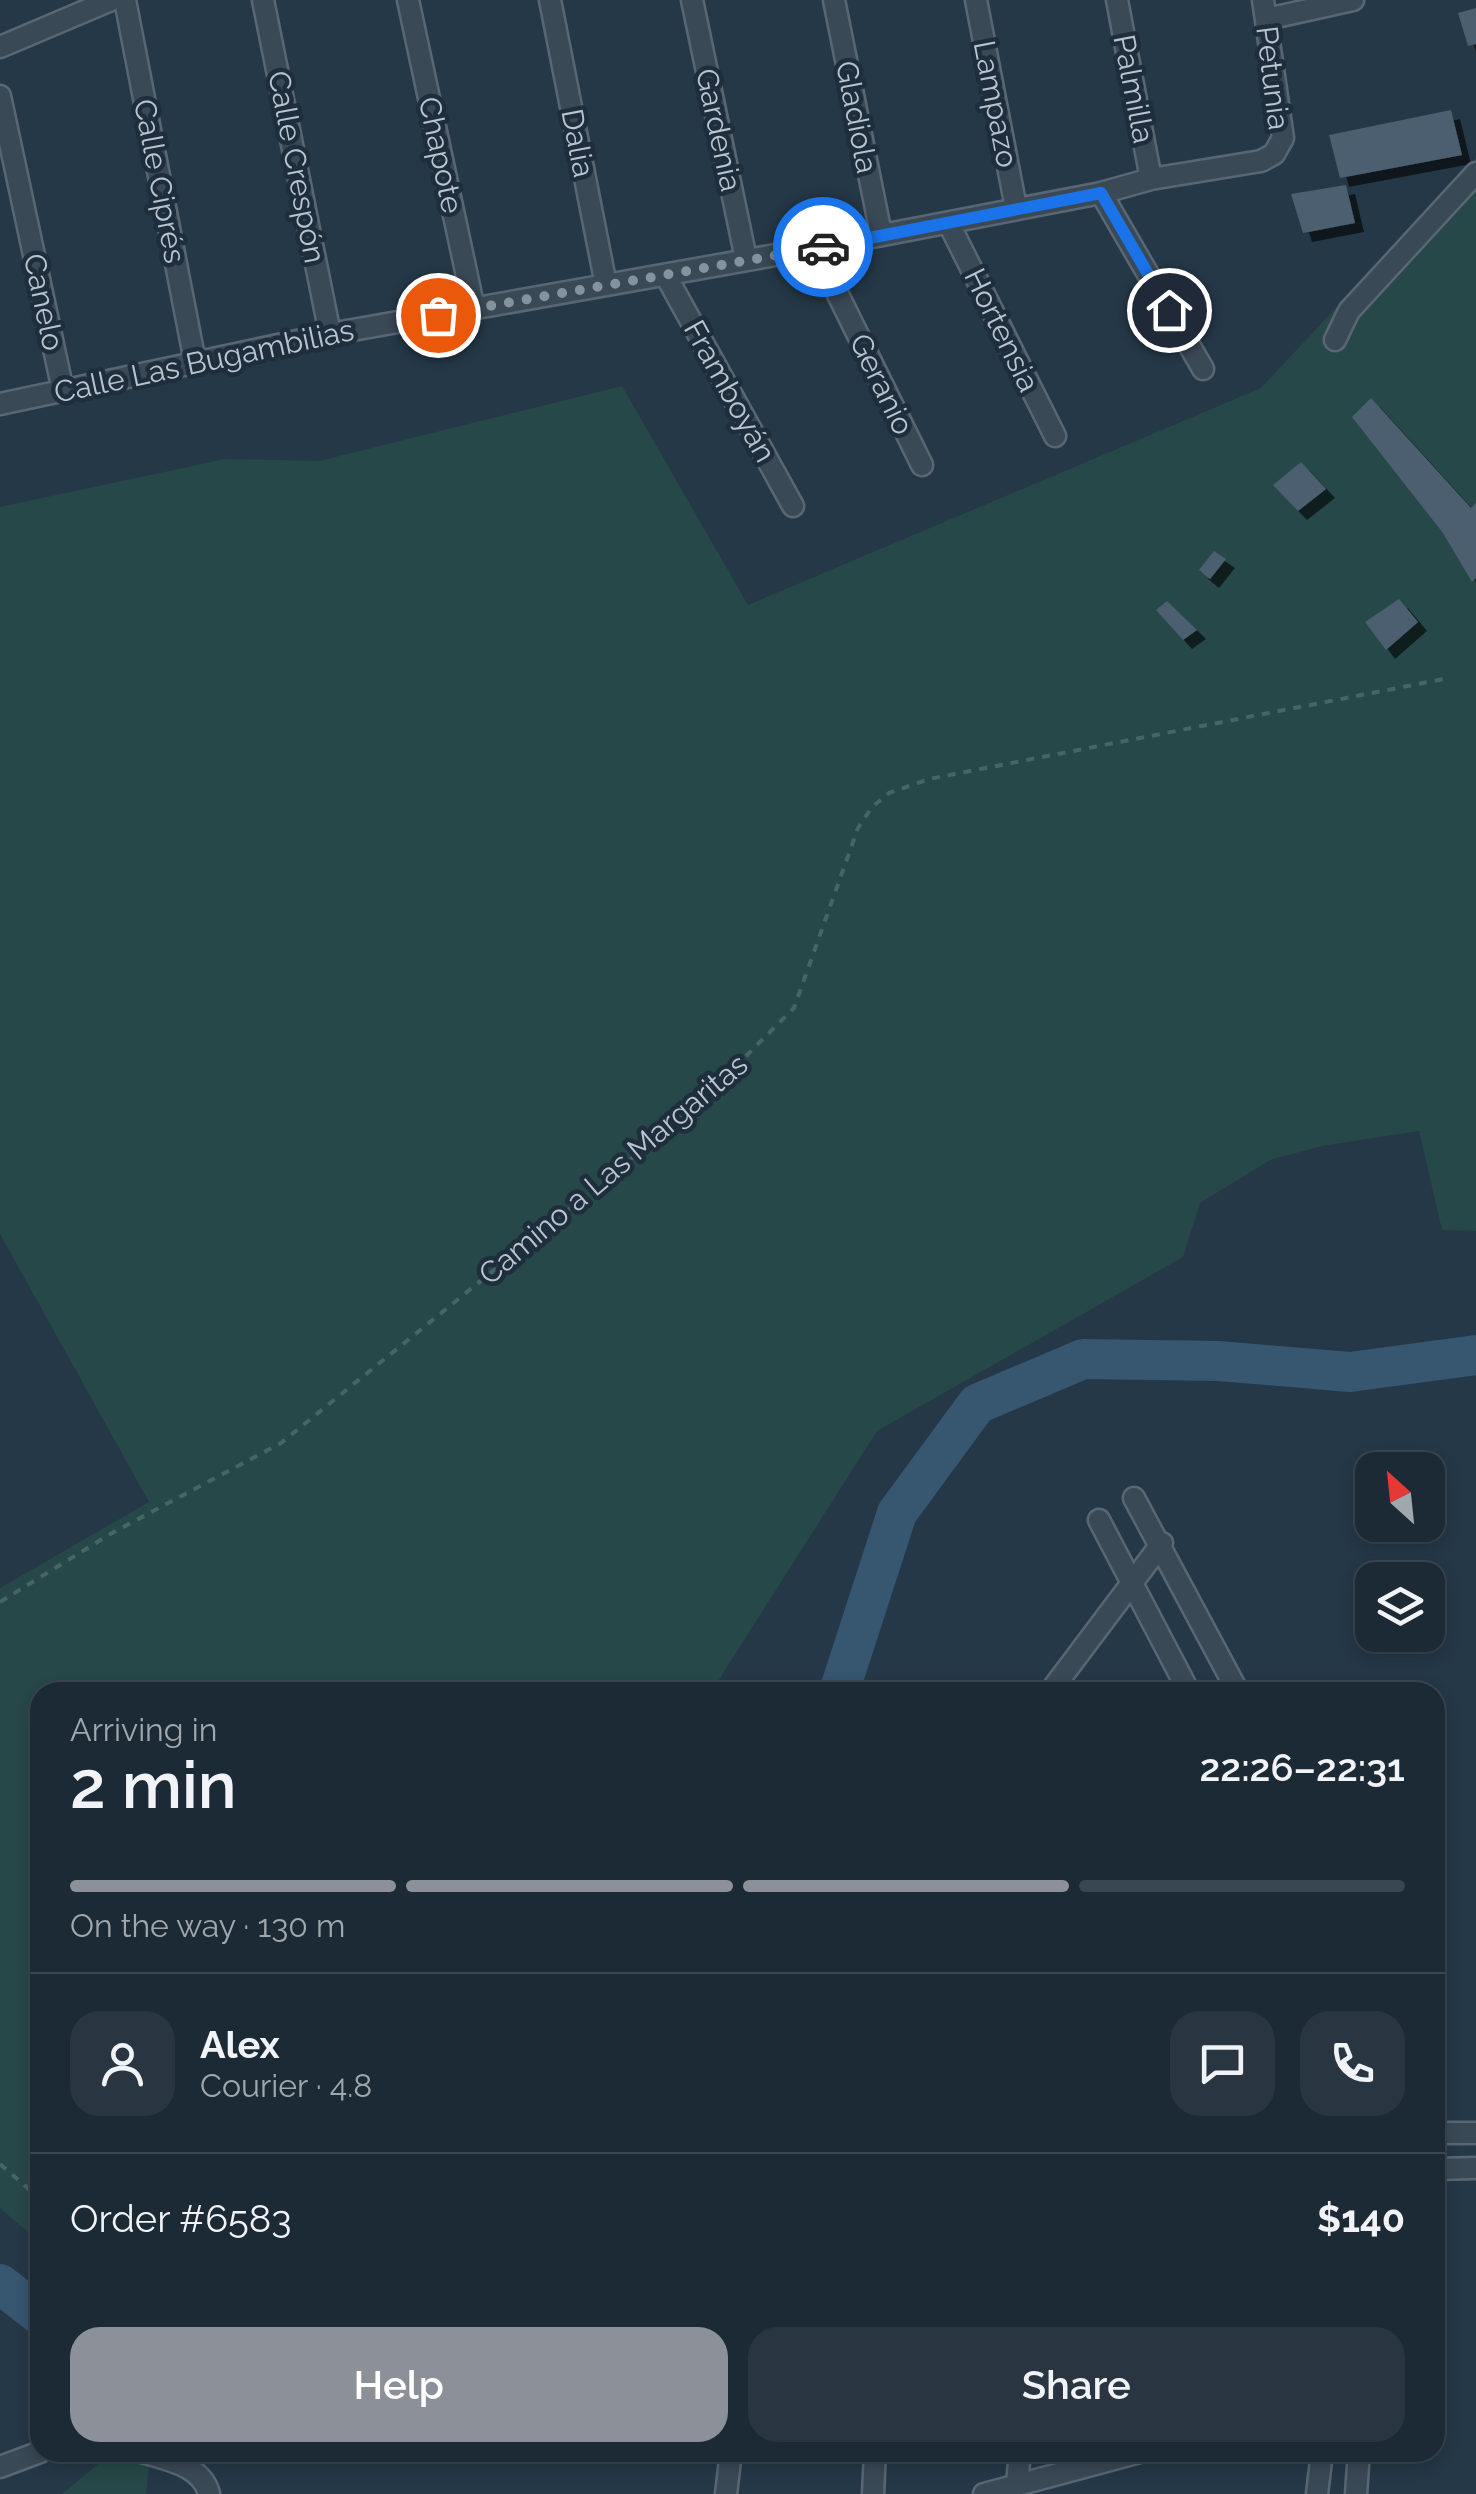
<!DOCTYPE html>
<html lang="en">
<head>
<meta charset="utf-8">
<style>
  :root { --surface:#1c2a35; --page:#293641; --text:#f1f3f6; --muted:#a0a7ad; --line:#3a4650; --accent:#8c9099 }
  body { margin:0; font-family:Raleway,sans-serif; background:var(--page); color:var(--text); height:100vh; display:flex; flex-direction:column; font-size:38px; white-space:nowrap }
  * { box-sizing:border-box; margin:0 }
  p { font-size:32px; color:var(--muted) }
  .icon { flex:none; width:55px; height:55px; fill:none; stroke:currentColor; stroke-width:2; stroke-linecap:round; stroke-linejoin:round }
  .map { position:relative; flex:1; overflow:hidden }
  .details { position:absolute; left:30px; top:1682px; width:1415px; height:780px; display:flex; flex-direction:column; background:var(--surface); border-radius:30px; box-shadow:0 5px 15px #0003,0 0 0 2px var(--line) }
  .details>* { flex:none }
  .needle { width:65px; rotate:333deg }
  .controls { position:absolute; left:1355px; top:1452px; display:grid; gap:20px }
  .controls a { display:grid; place-items:center; width:90px; height:90px; border-radius:20px; background:var(--surface); box-shadow:0 5px 15px #0003,0 0 0 2px var(--line); font-size:50px }
  .pin { position:absolute; display:grid; place-items:center; width:85px; height:85px; color:#fff; margin:-42px; border:5px solid #fff; border-radius:50%; box-shadow:0 2px 10px #0007 }
  .courier { position:absolute; display:grid; place-items:center; width:100px; height:100px; margin:-50px; border:8px solid #1a73e8; border-radius:50%; background:#fff; color:#222; box-shadow:0 2px 12px #0007 }
  .summary em { font-style:normal; font-weight:600 }
  .summary div { display:flex; flex-direction:column-reverse }
  .summary { display:flex; align-items:center; justify-content:space-between; height:170px; padding:0 40px }
  h1 { font-size:65px; font-weight:600; line-height:75px }
  .bar { display:grid; grid-template-columns:repeat(4,1fr); gap:15px 10px; align-content:center; height:120px; padding:0 40px }
  .bar i { height:12px; border-radius:8px; background:var(--line) }
  .bar .active { background:var(--accent) }
  .bar p { grid-column:span 4 }
  .line { display:flex; align-items:center; gap:25px; padding:0 40px; border-top:2px solid var(--line) }
  .line div { flex:1 }
  .round { display:grid; place-items:center; flex:none; width:105px; height:105px; border-radius:30px; background:var(--page) }
  .cta { display:flex; gap:20px; margin-top:auto; padding:20px 40px }
  .cta a { flex:1; height:115px; border-radius:30px; background:var(--accent); color:#fff; font-size:40px; font-weight:600; line-height:115px; text-align:center }
  .cta a+a { background:var(--page); color:var(--text) }
  .map>svg:first-child { display:block }
  .green { fill:#274848 }
  .lines { fill:none; stroke-linecap:round; stroke-linejoin:round }
  .river { stroke:#37566f; stroke-width:40 }
  .building { fill:#4b5f70; filter:url(#shadow) }
  .street-casing { stroke:#586773; stroke-width:25 }
  .path { stroke:#486565; stroke-width:4; stroke-dasharray:8 8; stroke-linecap:butt }
  .street { stroke:#3a4956; stroke-width:20 }
  .done { stroke:#85939f; stroke-width:10; stroke-dasharray:0 18 }
  .route { stroke:#1a73e8; stroke-width:12 }
  .labels { text-anchor:middle; dominant-baseline:central; stroke-width:9; stroke-linejoin:round; paint-order:stroke }
  .street-label { font-size:30px; fill:#b8c4cf; stroke:#1e2e3c }
</style>
</head>
<body>
<div class="map">
<svg width="1476" height="2494" viewBox="0 0 1476 2494">
  <defs>
    <filter id="shadow"><feDropShadow dx="9" dy="9" stdDeviation="0" flood-color="#0009"/></filter>
  </defs>
  <rect width="100%" height="100%" fill="#253847"/>
  <path class="green" d="M1476,158V1231L1442,1230L1419,1131L1322,1146L1270,1160L1200,1203L1183,1257L877,1431L711,1692H40V2242L0,2208V1588L149,1502L0,1234V507L225,459L319,461L622,386L748,605L1261,388Z
    M111,2453H150L146,2494H62Z"/>
  <g class="lines">
    <path class="river" d="M839,1692L897,1513L977,1404L1083,1359L1219,1361L1350,1372L1476,1355
      M0,2284L40,2315"/>
  </g>
  <path class="building" d="M1476,8V44L1468,46L1458,13Z
    M1451,110L1462,155L1340,178L1329,135Z
    M1346,185L1355,223L1303,233L1291,194Z
    M1371,398L1471,508L1476,503V578L1472,582L1443,533L1352,417Z
    M1301,462L1326,489L1298,511L1273,485Z
    M1214,551L1226,559L1210,579L1199,570Z
    M1399,599L1418,622L1386,650L1365,622Z
    M1167,601L1197,630L1183,640L1156,610Z"/>
  <g class="lines">
    <g class="street-casing">
      <path id="street" d="M125,0L195,362
        M263,0L330,334
        M408,0L474,309
        M550,0L606,285
        M692,0L746,259
        M834,0L881,234
        M976,0L1016,208
        M1117,0L1151,179
        M1267,19L1353,0
        M0,47L111,0
        M0,96L63,391
        M1101,193L1203,369
        M949,224L1055,436
        M815,248L922,465
        M666,276L793,506
        M1335,340L1349,311L1476,173
        M0,404L330,334L815,248L1101,193L1151,179L1261,161L1274,154L1283,138L1263,0
        M1134,1498L1238,1692
        M1099,1520L1189,1692
        M1050,1692L1162,1543
        M1435,2133H1476
        M1435,2169L1476,2168
        M142,2452C167,2460 202,2465 209,2494
        M0,2467L40,2452
        M1017,2484L1020,2452
        M726,2494L731,2452
        M873,2494L875,2452
        M984,2494L1140,2452
        M1317,2494L1322,2452
        M1356,2494L1359,2452"/>
    </g>
    <path class="path" d="M0,1602L112,1533L281,1443L695,1107L794,1008L858,828L872,807L889,793L929,779L1449,678
      M0,2164L40,2199"/>
    <use href="#street" class="street"/>
  </g>
  <g class="lines">
    <path class="done" d="M438,315L823,247"/>
    <path class="route" d="M823,247L1101,193L1169,310"/>
  </g>
  <g class="labels">
    <g class="street-label">
      <text transform="translate(1273 78) rotate(83)">Petunia</text>
      <text transform="translate(1134 89) rotate(79)">Palmilla</text>
      <text transform="translate(996 104) rotate(79)">Lampazo</text>
      <text transform="translate(857 117) rotate(79)">Gladiola</text>
      <text transform="translate(719 130) rotate(78)">Gardenia</text>
      <text transform="translate(578 143) rotate(79)">Dalia</text>
      <text transform="translate(441 155) rotate(78)">Chapote</text>
      <text transform="translate(297 167) rotate(79)">Calle Crespón</text>
      <text transform="translate(160 181) rotate(79)">Calle Ciprés</text>
      <text transform="translate(44 302) rotate(78)">Canelo</text>
      <text transform="translate(1002 330) rotate(64)">Hortensia</text>
      <text transform="translate(204 361) rotate(-12)">Calle Las Bugambilias</text>
      <text transform="translate(882 384) rotate(64)">Geranio</text>
      <text transform="translate(730 391) rotate(61)">Framboyán</text>
      <text transform="translate(613 1169) rotate(-40)">Camino a Las Margaritas</text>
    </g>
  </g>
</svg>
<div class="controls">
<a><svg class="needle" viewBox="-14 -14 28 28"><path d="M0-13l5 13h-10z" fill="#e53935"/><path d="M0 13l5-13h-10z" fill="#a0a7ad"/></svg></a>
<a><svg class="icon" aria-label="layers" viewBox="0 0 24 24"><path d="M12 4l9 5-9 5-9-5zM3 14l9 5 9-5"/></svg></a>
</div>
<div class="pin" style="left:438px;top:315px;background:#ea580c"><svg class="icon" aria-label="bag" viewBox="0 0 24 24"><path d="M5 8h14l-1 12H6zM9 8a3 3 0 0 1 6 0"/></svg></div>
<div class="pin" style="left:1169px;top:310px;background:#1f2937"><svg class="icon" aria-label="home" viewBox="0 0 24 24"><path d="M3 11l9-7 9 7M6 9v11h12V9"/></svg></div>
<div class="courier" style="left:823px;top:247px"><svg class="icon" aria-label="car" viewBox="0 0 24 24"><path d="M5 17H2v-5l4-1 3-4h7l3 4 3 1v5h-3M9 17h6M6 11h13"/><circle cx="7" cy="17" r="2"/><circle cx="17" cy="17" r="2"/></svg></div>
<section class="details">
<div class="summary"><div><h1>2 min</h1><p>Arriving in</p></div><em>22:26–22:31</em></div>
<div class="bar"><i class="active"></i><i class="active"></i><i class="active"></i><i></i><p>On the way · 130 m</p></div>
<div class="line" style="height:180px"><a class="round"><svg class="icon" aria-label="person" viewBox="0 0 24 24"><circle cx="12" cy="8" r="4"/><path d="M4 21q1-7 8-7t8 7"/></svg></a><div><b>Alex</b><p>Courier · 4.8</p></div><a class="round"><svg class="icon" aria-label="chat" viewBox="0 0 24 24"><path d="M4 5h16v11H9l-5 4z"/></svg></a><a class="round"><svg class="icon" aria-label="phone" viewBox="0 0 24 24"><path d="M5 4h4l2 5-3 2q2 4 5 5l2-3 5 2v4C11 20 4 13 5 4z"/></svg></a></div>
<div class="line" style="height:130px"><div>Order #6583</div><b>$140</b></div>
<div class="cta"><a>Help</a><a>Share</a></div>
</section>
</div>
</body>
</html>
